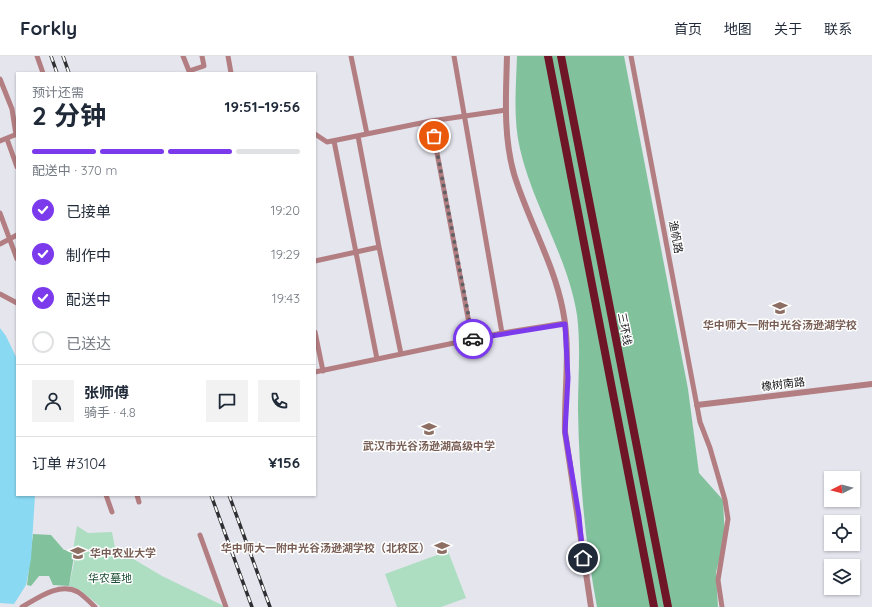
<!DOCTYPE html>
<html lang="zh">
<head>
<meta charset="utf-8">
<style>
  :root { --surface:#fff; --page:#f2f2f3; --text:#1f2937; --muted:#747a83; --line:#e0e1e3; --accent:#7c3aed }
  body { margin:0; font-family:Quicksand,"Noto Sans SC",sans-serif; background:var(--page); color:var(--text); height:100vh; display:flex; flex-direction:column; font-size:15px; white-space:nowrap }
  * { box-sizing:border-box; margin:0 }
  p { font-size:13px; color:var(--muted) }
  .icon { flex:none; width:22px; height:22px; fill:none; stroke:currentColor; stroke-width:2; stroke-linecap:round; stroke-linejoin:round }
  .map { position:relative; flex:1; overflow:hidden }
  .drawer { position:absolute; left:16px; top:16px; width:300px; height:424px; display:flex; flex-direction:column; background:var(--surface); border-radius:0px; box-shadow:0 1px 3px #0004 }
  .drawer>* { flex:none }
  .needle { width:26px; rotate:264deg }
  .buttons { position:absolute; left:824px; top:415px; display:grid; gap:8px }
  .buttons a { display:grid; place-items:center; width:36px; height:36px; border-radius:0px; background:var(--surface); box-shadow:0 1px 3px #0004; font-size:20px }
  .pin { position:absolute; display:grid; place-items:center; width:34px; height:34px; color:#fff; margin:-17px; border:2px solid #fff; border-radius:50%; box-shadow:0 1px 4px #0007 }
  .courier { position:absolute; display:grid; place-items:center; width:40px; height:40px; margin:-20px; border:3px solid #7c3aed; border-radius:50%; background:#fff; color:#222; box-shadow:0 1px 5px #0007 }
  .headline em { font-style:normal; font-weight:700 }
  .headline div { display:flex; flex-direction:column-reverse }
  .headline { display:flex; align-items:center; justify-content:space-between; height:68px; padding:0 16px }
  h1 { font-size:26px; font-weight:700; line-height:30px }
  .bar { display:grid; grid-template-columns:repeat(4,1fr); gap:6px 4px; align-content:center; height:48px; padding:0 16px }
  .bar i { height:5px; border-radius:3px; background:var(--line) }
  .bar .on { background:var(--accent) }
  .bar p { grid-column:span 4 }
  .line { display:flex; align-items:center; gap:10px; padding:0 16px; border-top:1px solid var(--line) }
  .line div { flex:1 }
  .round { display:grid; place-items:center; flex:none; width:42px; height:42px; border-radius:0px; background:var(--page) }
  ol { padding:0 16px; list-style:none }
  li { display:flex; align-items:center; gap:12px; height:44px }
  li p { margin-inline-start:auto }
  li .icon { padding:4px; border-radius:50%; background:var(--accent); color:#fff; stroke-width:4 }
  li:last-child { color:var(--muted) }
  li i { width:22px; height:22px; border:2px solid var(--line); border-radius:50% }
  header { display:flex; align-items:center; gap:24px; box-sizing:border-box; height:56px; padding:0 20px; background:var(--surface); border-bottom:1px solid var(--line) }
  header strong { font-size:19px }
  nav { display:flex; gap:22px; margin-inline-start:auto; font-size:14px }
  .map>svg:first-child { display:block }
  .green { fill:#addec1 }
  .forest { fill:#81c29d }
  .water { fill:#89d9f2 }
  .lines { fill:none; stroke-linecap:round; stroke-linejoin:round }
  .minor { stroke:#b37e82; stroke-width:5 }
  .tertiary { stroke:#b37e82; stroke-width:6 }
  .trunk { stroke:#6e1528; stroke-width:8 }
  .rail-casing { stroke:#303034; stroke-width:3.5 }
  .rail { stroke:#fff; stroke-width:2; stroke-dasharray:6; stroke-linecap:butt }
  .done { stroke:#5f5f64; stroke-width:4; stroke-dasharray:0 7.2 }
  .route { stroke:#7c3aed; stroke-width:5 }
  .labels { text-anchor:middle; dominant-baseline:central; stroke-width:3; stroke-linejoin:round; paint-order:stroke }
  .street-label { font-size:11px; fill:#17171a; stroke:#fff }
  .education-label { font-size:11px; font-weight:bold; fill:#785e54; stroke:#fff }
  .park-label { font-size:11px; fill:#1d4f36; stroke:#fff }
</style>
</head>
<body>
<header>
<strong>Forkly</strong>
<nav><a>首页</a><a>地图</a><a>关于</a><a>联系</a></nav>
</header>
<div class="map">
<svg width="872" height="551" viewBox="0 0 872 551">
  <rect width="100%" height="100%" fill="#e4e5ed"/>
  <path class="green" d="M77,470L88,477L112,476L115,492L162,520L226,551H101L80,534L69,530L74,507L75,494H73Z
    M448,495L466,542L441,551H397L385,518Z"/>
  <path class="forest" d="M517,0H624L688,333L699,417L723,444L725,483L716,516L718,551H597C585,486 579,419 578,353C578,321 581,290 577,259C568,201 533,150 520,93C513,63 516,31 517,0Z
    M33,478L51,479L64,494H75L69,530L53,529L49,520H39L31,530L27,529Z"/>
  <path class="water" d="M0,272L6,280L17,303V439H35L31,503L26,529L14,548L0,547Z"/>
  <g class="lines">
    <path class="minor" d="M37,0L43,17
      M183,0L189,15L204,10L202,0
      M228,0L231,17
      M351,0L367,78
      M454,0L502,277
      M631,0L700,366L710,392L725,444L728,463L718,524L722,551
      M0,23L12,53L16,79
      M431,65L472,283
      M315,78L327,86L431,65L506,54
      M7,83L17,111
      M0,85L17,78
      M334,85L377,303
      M0,157L17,203
      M0,188L17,179
      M379,191L401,298
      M315,205L379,191L358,80
      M0,238L17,247
      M315,276L323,315
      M315,316L502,277L565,267
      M106,439L112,456
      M137,439L139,446
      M200,479L226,551
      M22,551C38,542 59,526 78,536C84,540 90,546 95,551"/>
    <path class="tertiary" d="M507,0C506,39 503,79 514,118C528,164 554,207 563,255C571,295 564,335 565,376L591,551
      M697,349L872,328"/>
    <path class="trunk" d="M548,0L654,551
      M561,0L668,551"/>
    <g class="rail-casing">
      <path id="rail" d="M51,0L57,17
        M63,0L69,17
        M211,439L252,551
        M229,439L270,551"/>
    </g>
    <use href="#rail" class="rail"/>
  </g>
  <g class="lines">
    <path class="done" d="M434,80L473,283"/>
    <path class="route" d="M473,283L565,268L568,322L565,376L579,460L583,502"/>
  </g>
  <defs>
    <g id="school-bare" transform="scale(1.2)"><path d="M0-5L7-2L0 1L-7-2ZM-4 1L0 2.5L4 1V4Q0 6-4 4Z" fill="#8d6e63" stroke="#fff" stroke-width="2.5" paint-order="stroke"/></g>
    <g id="university-bare" transform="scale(1.2)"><path d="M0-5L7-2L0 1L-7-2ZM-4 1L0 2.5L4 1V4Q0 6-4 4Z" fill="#8d6e63" stroke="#fff" stroke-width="2.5" paint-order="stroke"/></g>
  </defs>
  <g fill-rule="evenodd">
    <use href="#school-bare" x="780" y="252"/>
    <use href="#school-bare" x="429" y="373"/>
    <use href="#school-bare" x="442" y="492"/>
    <use href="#university-bare" x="78" y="497"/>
  </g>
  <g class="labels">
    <g class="street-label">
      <text transform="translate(676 181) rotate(79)">渔帆路</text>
      <text transform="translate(625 273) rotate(79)">三环线</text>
      <text transform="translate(783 328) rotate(-7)">橡树南路</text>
    </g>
    <g class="education-label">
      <text x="780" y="269">华中师大一附中光谷汤逊湖学校</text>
      <text x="429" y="390">武汉市光谷汤逊湖高级中学</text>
      <text x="430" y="492" text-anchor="end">华中师大一附中光谷汤逊湖学校（北校区）</text>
      <text x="90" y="497" text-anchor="start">华中农业大学</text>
    </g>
    <g class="park-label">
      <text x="110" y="522">华农墓地</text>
    </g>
  </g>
</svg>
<div class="buttons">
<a><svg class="needle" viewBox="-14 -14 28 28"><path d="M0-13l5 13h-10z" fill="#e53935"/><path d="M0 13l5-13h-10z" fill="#747a83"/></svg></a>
<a><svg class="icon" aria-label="locate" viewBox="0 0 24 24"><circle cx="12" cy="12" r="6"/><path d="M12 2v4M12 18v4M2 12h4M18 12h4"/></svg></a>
<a><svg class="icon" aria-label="layers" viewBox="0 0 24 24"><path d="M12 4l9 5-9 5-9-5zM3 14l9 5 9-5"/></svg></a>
</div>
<div class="pin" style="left:434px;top:80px;background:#ea580c"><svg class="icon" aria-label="bag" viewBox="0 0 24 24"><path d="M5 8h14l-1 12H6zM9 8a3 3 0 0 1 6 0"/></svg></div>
<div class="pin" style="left:583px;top:502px;background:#1f2937"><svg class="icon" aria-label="home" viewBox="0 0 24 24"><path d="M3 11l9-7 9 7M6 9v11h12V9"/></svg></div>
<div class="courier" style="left:473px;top:283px"><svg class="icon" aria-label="car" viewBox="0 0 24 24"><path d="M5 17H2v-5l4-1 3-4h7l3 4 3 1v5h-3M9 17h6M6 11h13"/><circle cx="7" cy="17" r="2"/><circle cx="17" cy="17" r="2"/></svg></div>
<section class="drawer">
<div class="headline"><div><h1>2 分钟</h1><p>预计还需</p></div><em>19:51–19:56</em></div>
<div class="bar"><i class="on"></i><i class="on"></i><i class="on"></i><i></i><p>配送中 · 370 m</p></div>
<ol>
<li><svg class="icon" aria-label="check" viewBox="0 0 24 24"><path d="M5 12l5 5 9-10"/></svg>已接单<p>19:20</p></li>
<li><svg class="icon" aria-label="check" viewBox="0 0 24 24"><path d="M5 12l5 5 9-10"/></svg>制作中<p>19:29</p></li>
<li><svg class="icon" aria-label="check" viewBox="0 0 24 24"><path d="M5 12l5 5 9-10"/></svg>配送中<p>19:43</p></li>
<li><i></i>已送达</li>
</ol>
<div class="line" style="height:72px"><a class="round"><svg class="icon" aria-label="person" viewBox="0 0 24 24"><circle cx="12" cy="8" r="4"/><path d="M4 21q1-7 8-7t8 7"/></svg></a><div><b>张师傅</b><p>骑手 · 4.8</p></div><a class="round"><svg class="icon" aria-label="chat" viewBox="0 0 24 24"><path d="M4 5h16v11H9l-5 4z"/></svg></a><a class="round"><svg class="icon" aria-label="phone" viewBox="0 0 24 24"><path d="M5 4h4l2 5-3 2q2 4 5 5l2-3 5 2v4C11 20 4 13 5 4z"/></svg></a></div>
<div class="line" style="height:52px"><div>订单 #3104</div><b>¥156</b></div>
</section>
</div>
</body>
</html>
